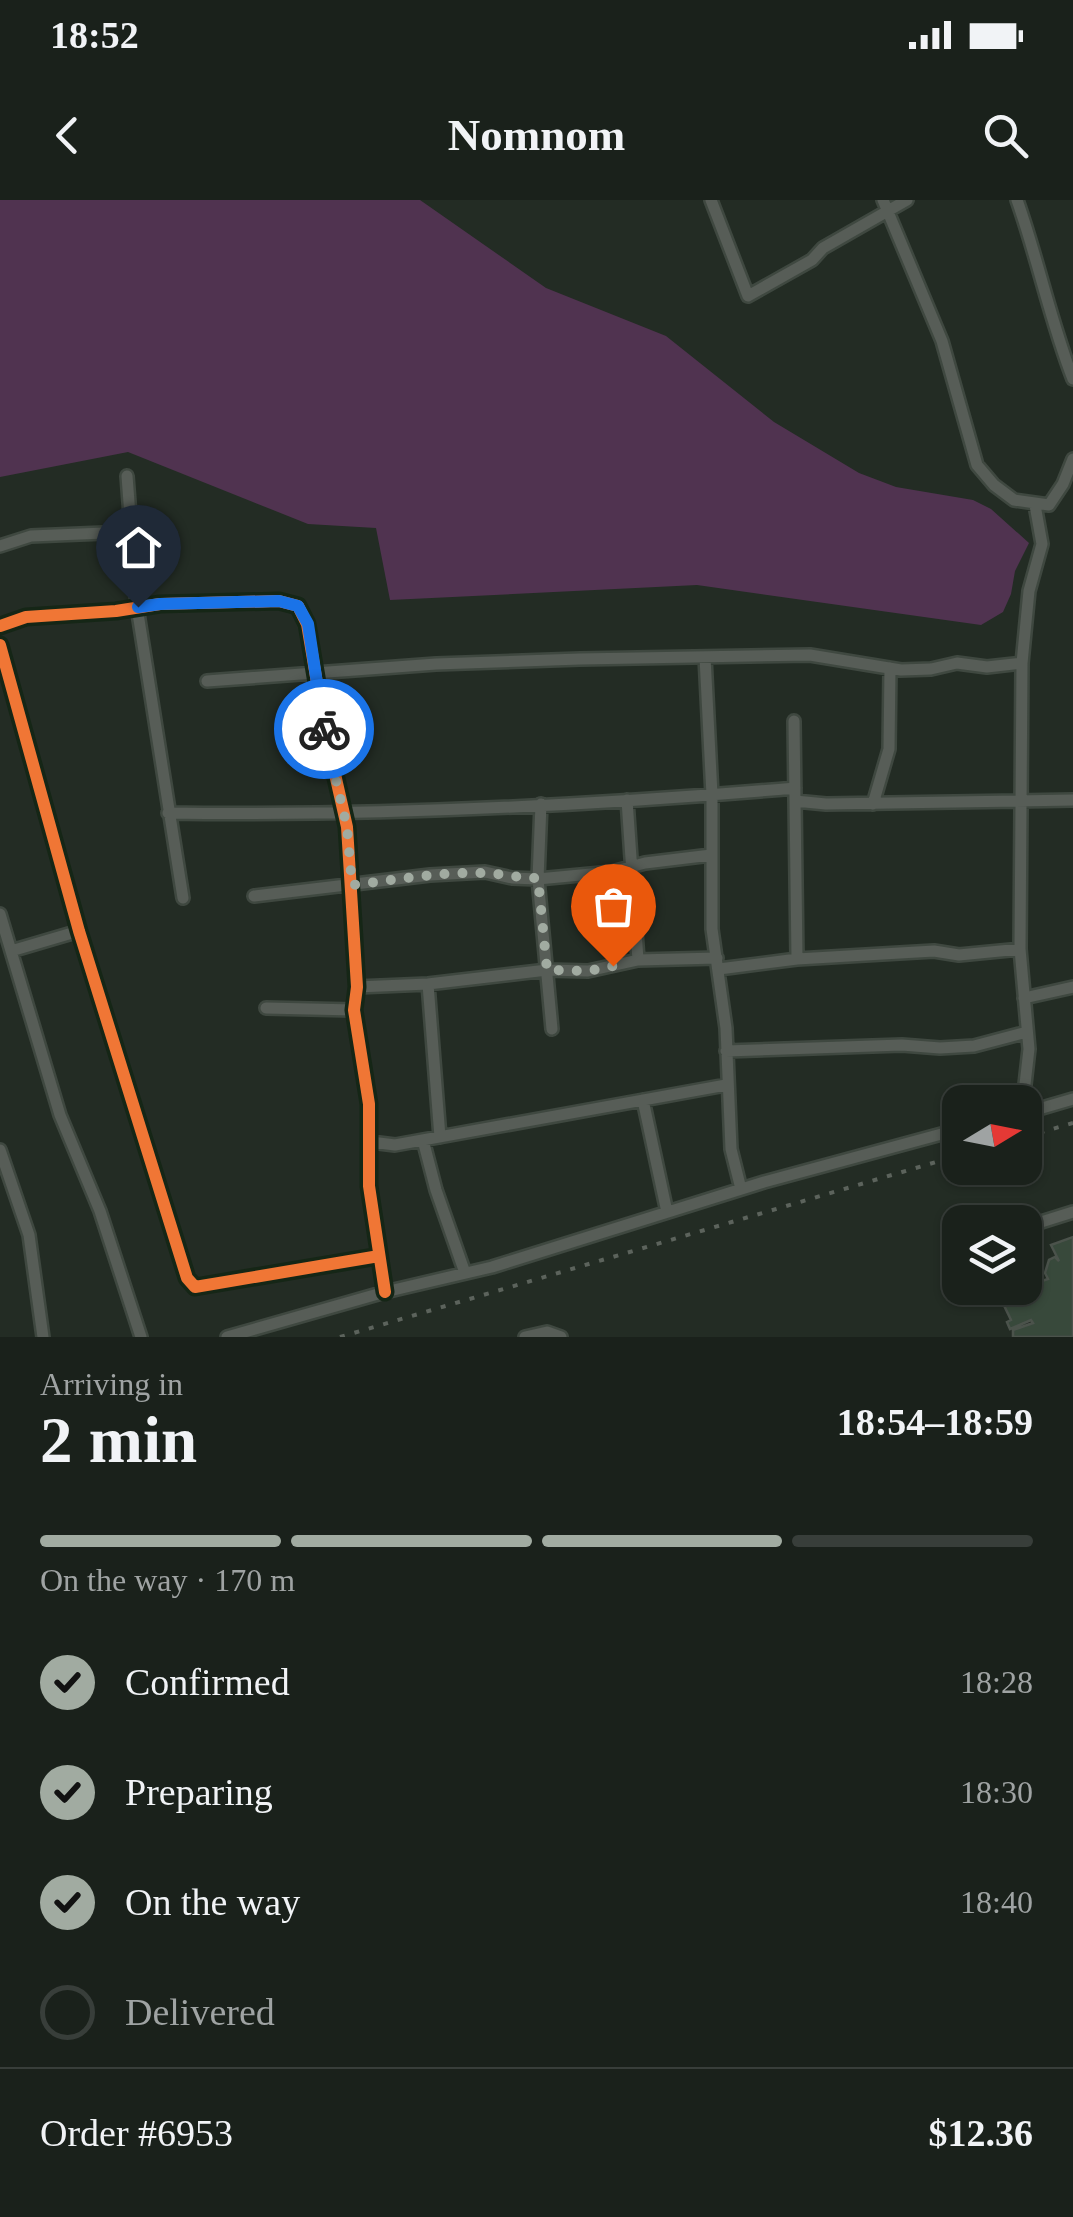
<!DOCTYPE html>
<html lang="en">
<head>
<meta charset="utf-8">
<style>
  :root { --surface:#1a211b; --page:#232924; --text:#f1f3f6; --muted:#9fa3a3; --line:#383e3a; --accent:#a1aba1 }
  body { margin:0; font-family:"Times New Roman",serif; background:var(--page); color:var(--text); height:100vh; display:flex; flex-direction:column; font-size:38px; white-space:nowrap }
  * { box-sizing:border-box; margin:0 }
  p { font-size:32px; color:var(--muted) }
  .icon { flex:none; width:55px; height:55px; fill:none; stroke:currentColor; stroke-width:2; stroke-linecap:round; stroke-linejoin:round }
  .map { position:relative; height:1137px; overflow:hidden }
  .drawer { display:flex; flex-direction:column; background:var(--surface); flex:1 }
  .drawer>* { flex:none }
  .needle { width:65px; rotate:80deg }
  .tools { position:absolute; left:942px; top:885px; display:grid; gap:20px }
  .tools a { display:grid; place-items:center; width:100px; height:100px; border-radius:20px; background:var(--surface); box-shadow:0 2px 8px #0004,0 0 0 2px var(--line); font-size:50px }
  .pin { position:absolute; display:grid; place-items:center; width:85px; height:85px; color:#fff; margin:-102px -42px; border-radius:50% 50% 50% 0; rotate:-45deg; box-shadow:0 0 10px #0007 }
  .pin .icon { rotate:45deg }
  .courier { position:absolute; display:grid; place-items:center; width:100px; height:100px; margin:-50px; border:8px solid #1a73e8; border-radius:50%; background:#fff; color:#222; box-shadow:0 2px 12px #0007 }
  .head em { font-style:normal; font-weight:800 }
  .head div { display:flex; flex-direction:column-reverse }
  .head { display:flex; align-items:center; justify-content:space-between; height:170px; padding:0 40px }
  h1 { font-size:65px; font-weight:800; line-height:75px }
  .bar { display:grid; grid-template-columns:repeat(4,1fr); gap:15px 10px; align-content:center; height:120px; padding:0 40px }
  .bar i { height:12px; border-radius:8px; background:var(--line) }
  .bar .selected { background:var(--accent) }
  .bar p { grid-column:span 4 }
  .line { display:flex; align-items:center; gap:25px; padding:0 40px; border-top:2px solid var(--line) }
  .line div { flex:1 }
  ol { padding:0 40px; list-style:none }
  li { display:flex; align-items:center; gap:30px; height:110px }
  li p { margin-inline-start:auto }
  li .icon { padding:10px; border-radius:50%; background:var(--accent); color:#111; stroke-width:4 }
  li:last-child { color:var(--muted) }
  li i { width:55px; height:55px; border:5px solid var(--line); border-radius:50% }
  .status { display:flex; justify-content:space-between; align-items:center; height:70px; padding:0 50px; background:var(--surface); direction:ltr }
  .status svg { height:28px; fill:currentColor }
  header { display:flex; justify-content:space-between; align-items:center; height:130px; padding:0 40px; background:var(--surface); font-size:45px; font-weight:800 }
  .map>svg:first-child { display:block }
  .green { fill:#503350 }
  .building { fill:#38493b; stroke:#4b524c; stroke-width:2.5; filter:url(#shadow) }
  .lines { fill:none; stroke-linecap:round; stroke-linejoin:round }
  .street-casing { stroke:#3f4840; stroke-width:16 }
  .street { stroke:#575d57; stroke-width:11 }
  .rail { stroke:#5c635c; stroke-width:4; stroke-dasharray:5 10; stroke-linecap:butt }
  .cycleway-casing { stroke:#152616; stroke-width:19 }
  .cycleway { stroke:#f07635; stroke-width:12 }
  .done { stroke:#a1aba1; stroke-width:10; stroke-dasharray:0 18 }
  .route { stroke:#1a73e8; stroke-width:12 }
</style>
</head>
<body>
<div class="status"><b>18:52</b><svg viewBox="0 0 49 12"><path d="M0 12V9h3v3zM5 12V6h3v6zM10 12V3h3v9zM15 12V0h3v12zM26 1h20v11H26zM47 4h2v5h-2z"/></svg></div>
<header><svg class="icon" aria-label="back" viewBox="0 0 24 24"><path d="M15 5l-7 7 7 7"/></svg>Nomnom<svg class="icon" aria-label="search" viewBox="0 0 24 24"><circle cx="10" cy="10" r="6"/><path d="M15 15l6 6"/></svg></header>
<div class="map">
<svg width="1073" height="1137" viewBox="0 0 1073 1137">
  <defs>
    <filter id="shadow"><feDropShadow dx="5.5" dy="3" stdDeviation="0" flood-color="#0009"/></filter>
  </defs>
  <rect width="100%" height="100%" fill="#232c24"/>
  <path class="green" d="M0,0H420L546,88L666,136L774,222L859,273L896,287L973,300L991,309L1029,343L1015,371L1011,394L1003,412L981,425L697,385L390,400L376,328L308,324L128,252L0,277Z"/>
  <path class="building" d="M1073,1037V1137H1013V1130L1033,1123L1031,1120L1010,1129L1007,1122L1011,1120L999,1095L1048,1079L1045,1073L1049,1060L1055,1057L1059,1061L1051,1045Z"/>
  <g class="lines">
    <g class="street-casing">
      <path id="street" d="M711,0L748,96L812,60L823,48L907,0
        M883,0L942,141L977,265L994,285L1014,300L1049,305L1063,284L1073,259
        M1017,0C1038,59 1050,120 1073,179
        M127,276L137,407L183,698
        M0,346L31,336L129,332
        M0,426L26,417L116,411L160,404L279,401L298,406L307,424L325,530L347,627L357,787L354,810L369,904V986L385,1092
        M0,445L79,731L187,1078L195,1087L379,1056
        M705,457L712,595V729L726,828L731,949L741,989
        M207,481L436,464L580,459L810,455L901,470L931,469L957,463L987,467L1022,463
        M794,521L797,759
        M627,600L638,760
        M795,601L826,604L1073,600
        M541,604L538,679L552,829
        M873,604L889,549L890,468
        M168,613C377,616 587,606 795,588
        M254,696L430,675L485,672L512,678L538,679L612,672L645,663L711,655
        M0,714L60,915L100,1011L141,1137
        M11,751L79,731
        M719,769L797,759L934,751L959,755L1020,749
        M428,784L440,937
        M357,787L428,784L547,770L588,771L638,760L717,758
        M1024,798L1073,787
        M266,808L354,810
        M726,851L902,845L940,848L974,846L1027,832
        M643,900L667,1012
        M1023,902L1029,849L1020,749L1022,463L1029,391L1042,344L1035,305
        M1025,913L1073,899
        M423,940L436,990L465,1073
        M371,942L395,945L726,885
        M0,950L29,1035L43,1137
        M1025,1034L1038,1023L1073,1012
        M227,1137L385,1092L492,1067L764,982L960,929
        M525,1137L547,1132L561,1137"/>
    </g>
    <use href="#street" class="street"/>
    <path class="rail" d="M1025,937L1073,923
      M340,1137L960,955"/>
    <g class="cycleway-casing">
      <path id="cycleway" d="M0,426L26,417L116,411L160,404L279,401L298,406L307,424L325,530L347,627L357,787L354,810L369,904V986L385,1092
        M0,445L79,731L187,1078L195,1087L379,1056"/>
    </g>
    <use href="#cycleway" class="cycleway"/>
  </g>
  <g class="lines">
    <path class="done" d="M324,529L347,627L352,685C395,680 438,672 481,673C500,673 518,678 538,678L547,770L588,771L613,766"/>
    <path class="route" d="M138,407L160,404L279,401L298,406L308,424L324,529"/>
  </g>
</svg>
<div class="tools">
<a><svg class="needle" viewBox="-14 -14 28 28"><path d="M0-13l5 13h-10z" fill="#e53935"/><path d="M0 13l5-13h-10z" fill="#9fa3a3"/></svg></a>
<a><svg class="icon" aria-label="layers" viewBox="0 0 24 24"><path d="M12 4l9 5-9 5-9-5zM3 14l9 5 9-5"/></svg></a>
</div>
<div class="pin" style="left:613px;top:766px;background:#ea580c"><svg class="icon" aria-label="bag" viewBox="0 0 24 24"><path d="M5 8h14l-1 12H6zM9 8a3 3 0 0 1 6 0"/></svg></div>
<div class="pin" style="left:138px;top:407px;background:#1f2937"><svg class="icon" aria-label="home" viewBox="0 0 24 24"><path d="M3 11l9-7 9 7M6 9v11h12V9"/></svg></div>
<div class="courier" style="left:324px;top:529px"><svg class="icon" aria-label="bike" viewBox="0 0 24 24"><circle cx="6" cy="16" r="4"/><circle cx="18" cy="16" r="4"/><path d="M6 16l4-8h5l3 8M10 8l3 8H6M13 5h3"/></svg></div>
</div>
<section class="drawer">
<div class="head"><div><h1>2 min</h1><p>Arriving in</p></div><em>18:54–18:59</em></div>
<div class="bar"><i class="selected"></i><i class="selected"></i><i class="selected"></i><i></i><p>On the way · 170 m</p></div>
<ol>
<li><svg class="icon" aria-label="check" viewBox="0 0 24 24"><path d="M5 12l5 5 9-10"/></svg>Confirmed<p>18:28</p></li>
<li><svg class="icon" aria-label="check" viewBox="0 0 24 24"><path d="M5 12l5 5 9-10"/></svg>Preparing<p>18:30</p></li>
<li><svg class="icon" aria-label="check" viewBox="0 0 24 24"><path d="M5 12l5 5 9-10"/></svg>On the way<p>18:40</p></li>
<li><i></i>Delivered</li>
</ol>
<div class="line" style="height:130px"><div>Order #6953</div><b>$12.36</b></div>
</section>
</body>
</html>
